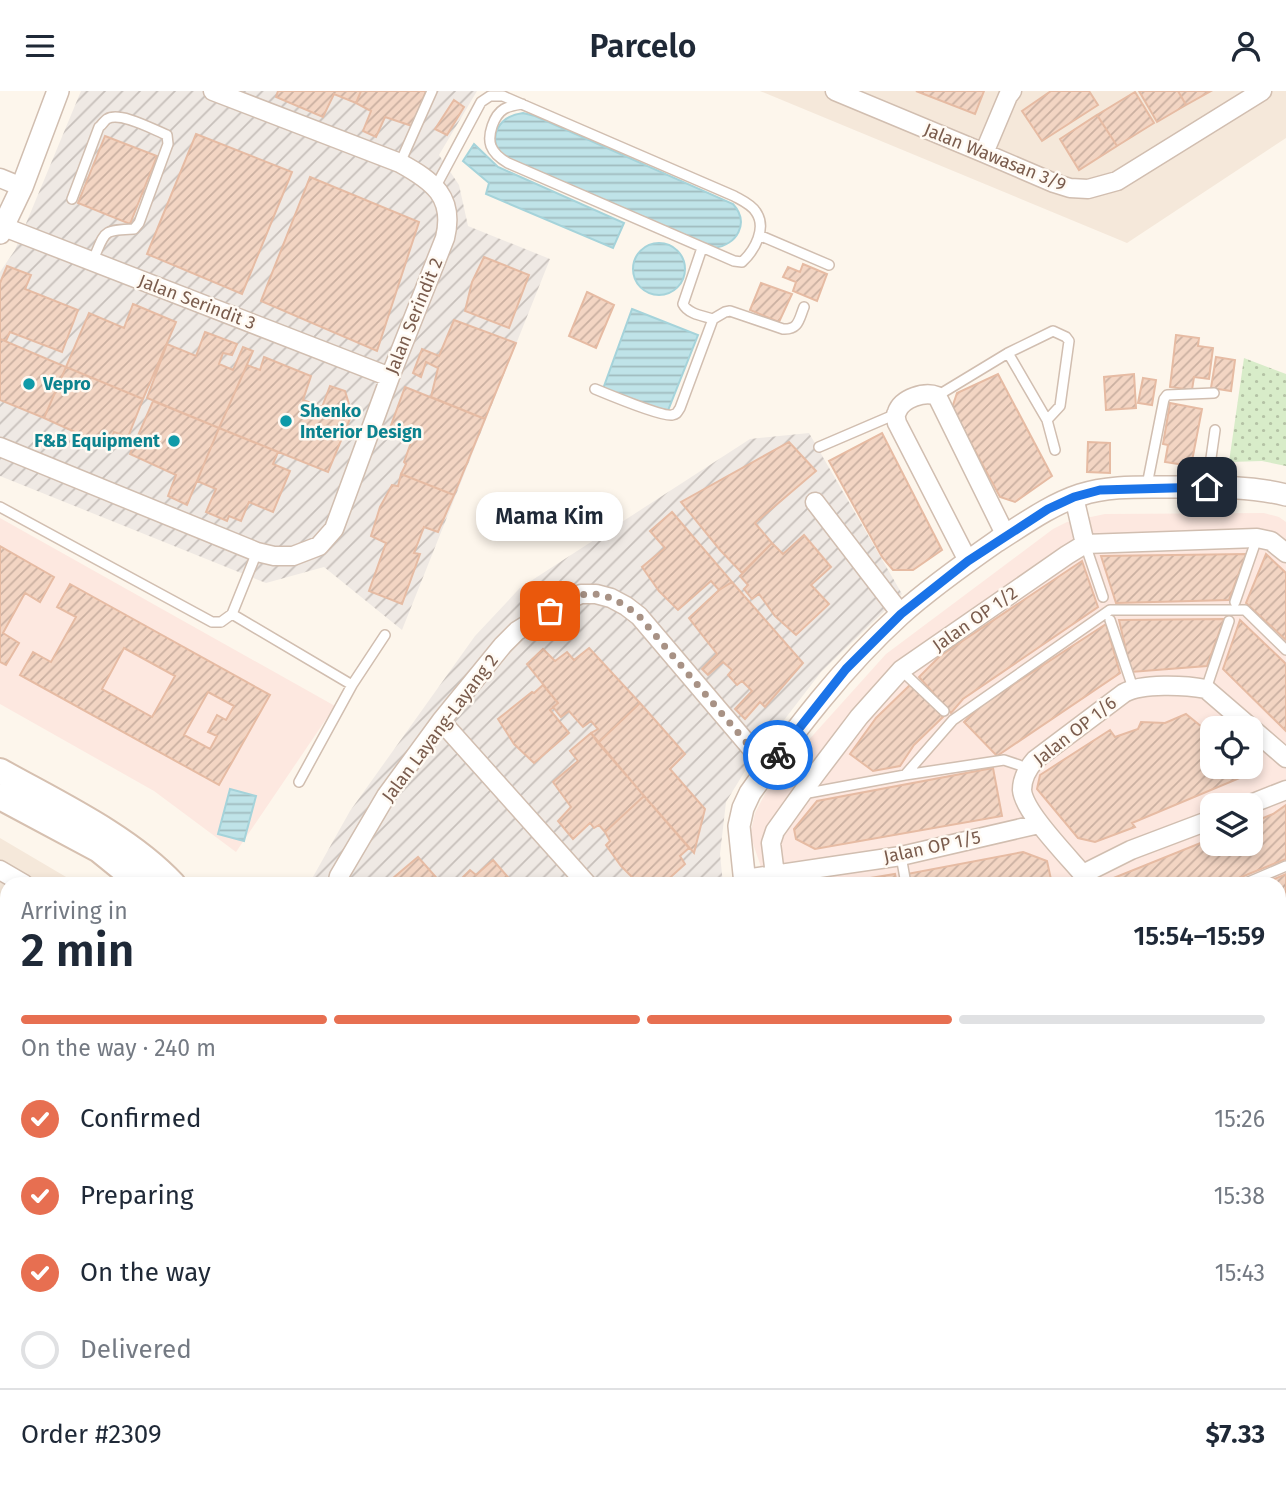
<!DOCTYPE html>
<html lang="en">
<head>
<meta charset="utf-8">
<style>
  :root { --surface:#fff; --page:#f6f6f7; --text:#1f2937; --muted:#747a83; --line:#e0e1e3; --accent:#e76f51 }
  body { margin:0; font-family:"Fira Sans",sans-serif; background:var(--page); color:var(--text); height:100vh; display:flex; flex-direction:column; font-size:26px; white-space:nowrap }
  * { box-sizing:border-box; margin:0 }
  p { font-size:23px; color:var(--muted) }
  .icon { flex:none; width:38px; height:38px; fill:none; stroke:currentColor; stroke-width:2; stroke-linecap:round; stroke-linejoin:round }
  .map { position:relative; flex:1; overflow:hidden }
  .sheet { position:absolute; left:0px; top:786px; width:1286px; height:618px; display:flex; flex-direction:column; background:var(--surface); border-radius:21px 21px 0 0; box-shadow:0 4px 10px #0003 }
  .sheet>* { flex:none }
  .controls { position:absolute; left:1200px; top:625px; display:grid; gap:14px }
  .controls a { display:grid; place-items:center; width:63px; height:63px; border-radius:14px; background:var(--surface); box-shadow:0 4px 10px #0003; font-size:35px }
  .pin { position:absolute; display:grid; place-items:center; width:60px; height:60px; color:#fff; margin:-30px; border-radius:14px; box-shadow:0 4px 10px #0006 }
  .courier { position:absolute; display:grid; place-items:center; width:70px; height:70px; margin:-35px; border:5px solid #1a73e8; border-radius:50%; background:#fff; color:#222; box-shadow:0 2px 9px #0007 }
  .bubble { position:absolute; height:49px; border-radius:21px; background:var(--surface); box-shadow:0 4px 10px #0003; font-size:23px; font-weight:600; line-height:49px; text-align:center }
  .headline em { font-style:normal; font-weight:600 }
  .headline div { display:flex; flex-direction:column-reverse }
  .headline { display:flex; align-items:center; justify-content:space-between; height:119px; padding:0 21px }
  h1 { font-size:46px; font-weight:600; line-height:52px }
  .bar { display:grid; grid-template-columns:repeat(4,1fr); gap:10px 7px; align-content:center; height:84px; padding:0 21px }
  .bar i { height:9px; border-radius:5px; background:var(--line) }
  .bar .on { background:var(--accent) }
  .bar p { grid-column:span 4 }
  .line { display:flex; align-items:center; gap:18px; padding:0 21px; border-top:2px solid var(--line) }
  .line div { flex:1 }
  ol { padding:0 21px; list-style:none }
  li { display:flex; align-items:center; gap:21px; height:77px }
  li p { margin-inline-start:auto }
  li .icon { padding:7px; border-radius:50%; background:var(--accent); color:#fff; stroke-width:4 }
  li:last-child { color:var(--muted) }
  li i { width:38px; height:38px; border:4px solid var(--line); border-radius:50% }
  header { display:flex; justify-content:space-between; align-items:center; height:91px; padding:0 21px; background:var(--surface); font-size:32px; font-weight:600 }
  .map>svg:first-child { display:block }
  .residential { fill:#f5e8da }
  .commercial { fill:#fde8e0; fill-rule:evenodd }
  .industrial { fill:url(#industrial-furrows) }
  .grass { fill:url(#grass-dots) }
  .water { fill:url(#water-rules); stroke:#a5d3da; stroke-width:2 }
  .building { fill:url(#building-hatch); stroke:#e6bba3; stroke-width:2; fill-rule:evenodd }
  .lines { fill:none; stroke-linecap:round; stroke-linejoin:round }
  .service-casing { stroke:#d1beb0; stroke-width:12 }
  .minor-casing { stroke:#d1beb0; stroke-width:21 }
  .tertiary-casing { stroke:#d1beb0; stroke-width:24 }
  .secondary-casing { stroke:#d6c0b0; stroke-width:28 }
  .motorway-casing { stroke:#dad1cd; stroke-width:35 }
  .service { stroke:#fff; stroke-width:9 }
  .minor { stroke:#fff; stroke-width:18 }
  .tertiary { stroke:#fff; stroke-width:21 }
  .secondary { stroke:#fff; stroke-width:24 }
  .motorway { stroke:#f7b7a3; stroke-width:32 }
  .tram { stroke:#b9a8c9; stroke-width:2 }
  .done { stroke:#a89285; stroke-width:7; stroke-dasharray:0 12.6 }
  .route { stroke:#1a73e8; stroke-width:9 }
  .culture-dot { fill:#0f9aa8; stroke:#fffaf3; stroke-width:2.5 }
  .labels { text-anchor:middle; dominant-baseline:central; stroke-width:5; stroke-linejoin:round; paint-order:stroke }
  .street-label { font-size:18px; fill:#7a5c4d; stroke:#fffaf3 }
  .culture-label { font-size:18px; font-weight:bold; fill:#0d838f; stroke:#fffaf3; text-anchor:start }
</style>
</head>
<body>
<header><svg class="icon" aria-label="menu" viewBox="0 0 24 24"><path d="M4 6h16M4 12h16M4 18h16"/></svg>Parcelo<svg class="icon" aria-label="person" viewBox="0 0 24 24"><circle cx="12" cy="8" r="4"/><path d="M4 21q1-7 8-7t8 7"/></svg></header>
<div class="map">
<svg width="1286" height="1403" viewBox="0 0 1286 1403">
  <defs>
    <pattern id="industrial-furrows" width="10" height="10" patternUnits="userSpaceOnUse" patternTransform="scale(1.75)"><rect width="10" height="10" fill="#efe9e4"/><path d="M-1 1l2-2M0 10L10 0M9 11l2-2" fill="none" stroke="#c7c0bb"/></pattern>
    <pattern id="grass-dots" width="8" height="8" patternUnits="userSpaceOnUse" patternTransform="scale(1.75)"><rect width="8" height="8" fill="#d8ecc9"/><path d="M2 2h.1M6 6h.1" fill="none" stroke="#b4c2a5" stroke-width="1.8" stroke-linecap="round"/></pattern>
    <pattern id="water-rules" width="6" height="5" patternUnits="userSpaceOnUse" patternTransform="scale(1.75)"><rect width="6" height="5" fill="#bfe3e8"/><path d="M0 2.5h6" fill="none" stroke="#a0bbbe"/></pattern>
    <pattern id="building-hatch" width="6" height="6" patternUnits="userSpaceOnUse" patternTransform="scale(1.75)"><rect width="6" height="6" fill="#f3d5c3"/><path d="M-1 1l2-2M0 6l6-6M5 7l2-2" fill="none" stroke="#cab0a1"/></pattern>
  </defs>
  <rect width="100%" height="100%" fill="#fdf6ec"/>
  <path class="residential" d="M760,0H1286V47L1127,152Z
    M0,747L78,793H7V1103L0,1113Z"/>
  <path class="commercial" d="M1264,422L1279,426L1286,431V880L1279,883V793H762L760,773L750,744L755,722L766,701L779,682L886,563L1053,438L1067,431L1105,423ZM1213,637H1251V676H1213ZM1213,714H1251V752H1213Z
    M0,427L335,615L236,761L154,700L0,613Z
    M7,1208V1396L354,1397L347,1403H0V1218Z"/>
  <path class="industrial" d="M81,0H477L439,64L459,94L468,135L550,168L402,539L324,476L266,492L0,385V181L15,159Z
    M809,342L902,503L821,581L745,680L726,711L720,763L723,793H309L350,720L475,545L520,497L750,348Z"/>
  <path class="grass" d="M1244,267L1286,283V375L1262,370L1229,371Z"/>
  <path class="water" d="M523,22L535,25L733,113C750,132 737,154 714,157L502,66C487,45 499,25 523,22Z
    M474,53L498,76L624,132L613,157L486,103L489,92L463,70Z
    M633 178a26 26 0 1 1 52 0a26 26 0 1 1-52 0Z
    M632,218L698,244L667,322L603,298Z
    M230,698L256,705L244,750L218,743Z"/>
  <path class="building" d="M278,0H361L356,12L334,3L323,26L276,6Z
    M361,0H426L412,35L385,26L376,46L363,40L371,20L356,12Z
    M916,0H984L975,23Z
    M1051,0H1089L1098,14L1042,50L1022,20Z
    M1139,0H1178L1186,14L1157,31Z
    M1178,0H1211L1186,14Z
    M1135,1L1154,32L1117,55L1097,24Z
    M454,9L464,16L447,44L435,38Z
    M1097,24L1117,55L1079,79L1060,48Z
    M196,43L292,81L242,203L147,163Z
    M105,45L157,65L130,133L78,112Z
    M310,86L419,131L377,260L261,210Z
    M484,166L529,184L509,237L465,220L472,191Z
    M803,173L827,183L817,210L793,200L796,191L783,186L788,176L800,181Z
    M7,175L31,184L25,198L78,219L62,261L10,241L6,250L0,248V192Z
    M761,192L792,203L779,231L750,219Z
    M587,201L614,214L596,257L569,245Z
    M133,213L176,231L143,308L66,276L89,222L124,237Z
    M454,229L516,252L485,328L431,306L438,277L426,271L421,286L413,282L422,258L439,265Z
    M205,241L237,253L232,264L223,262L219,273L233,279L243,256L253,260L219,337L147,307L167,253L196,265Z
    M1176,244L1199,247L1198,255L1213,257L1209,288L1194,286L1192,299L1170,296Z
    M0,248L66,276L44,327L0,309Z
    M264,266L311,285L303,309L322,316L330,295L345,300L352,323L328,381L219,337L247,274L260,279Z
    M1216,266L1235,269L1231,300L1211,297Z
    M66,276L143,308L128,346L114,341L109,354L77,342L44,327Z
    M998,283L1052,385L1015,411L1000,406L952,317L957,302Z
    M1134,283L1136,317L1106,319L1104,286Z
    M1143,287L1156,289L1152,314L1138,312Z
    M405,296L485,328L454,404L401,383L406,373L404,371L413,346L390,337Z
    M153,310L219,337L187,414L168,405L176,384L130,363Z
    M1170,312L1202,318L1191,375L1165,371L1168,354L1163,353Z
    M219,337L278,361L273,373L290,380L273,421L249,411L241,430L229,425L227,430L206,421L216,398L197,390Z
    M882,342L942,459L913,479H893L882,466L829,370Z
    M789,351L816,380L755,432L772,452L742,482L720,459L681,411Z
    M1088,351L1110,352V382L1087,381Z
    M401,383L454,404L438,441L424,436L414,462L420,463L402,513L369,500L386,452L371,445L380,416L392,394L398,395Z
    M672,421L732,491L719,499L711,490L678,519L659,500L642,476L665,457L650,440Z
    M804,444L831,476L811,494L829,513L796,544L775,525L759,503L752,508L744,498L748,494L740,485L772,452L783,463Z
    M0,455L54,486L40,511L25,502L3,542L19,552L6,574L0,571Z
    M1246,463L1229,509L1116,512L1101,465Z
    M1266,463L1286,482V549L1246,512Z
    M1082,470L1098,516L963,608L951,622L919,586L940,565Z
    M732,491L803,572L765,616L760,611L745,628L735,618L752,600L742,590L737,594L728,584L732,579L723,571L708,584L702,578L717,563L689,527L719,499Z
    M70,493L270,604L219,694L20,584L33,561L51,571L76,526L57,516ZM124,557L175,585L152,626L102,598ZM208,601L234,615L226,629L217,624L208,641L217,645L210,658L184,644Z
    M1224,528L1207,575L1131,581L1119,529Z
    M1240,529L1286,573V640L1223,578Z
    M1106,533L1120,582L997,665L964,631L979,616Z
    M589,557L640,612L598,652L591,642L598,638L591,630L583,636L569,620L561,626L553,616L558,612L527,573L543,558L555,570L567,561L574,569Z
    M911,593L943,626L914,654L900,675L873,680L850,663L876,627Z
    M543,594L558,612L550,619L569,642L534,672L514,653L498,628L532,601L534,602Z
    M640,612L685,663L670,678L705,718L694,762L598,652Z
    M1186,623L1213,645V676H1245L1247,684L1132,732L1135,736L1095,751L1078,747L1037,698L1040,684L1110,639L1115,646L1138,638L1141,631L1165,632Z
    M591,642L644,705L605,741L599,734L594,737L590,732L573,748L558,730L571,716L553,691L578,670L570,660Z
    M993,677L1002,725L815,758L796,748L794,738L817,710Z
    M644,705L689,757L680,765L685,773L663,793H639L621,775L606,754L610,750L605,741Z
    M1286,714V768L1224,793H1110L1111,788L1213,747V752H1251V732L1273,723Z
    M1023,761L1047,770L1052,793H909L907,783Z
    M418,766L442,793H386Z
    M493,769L514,793H456L470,779L476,784Z
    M895,783L897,793H834Z
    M1286,783V836L1279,839V793H1263Z
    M0,807L7,811V897L0,893Z
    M1279,942L1286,946V981L1279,976Z
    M7,1021V1077L0,1087V1031Z
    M2,1223L7,1227V1247L0,1242V1225Z
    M0,1242L7,1247V1267L0,1262Z
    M0,1262L7,1267V1287L0,1282Z
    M0,1282L7,1287V1298L3,1304L0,1302Z
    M1286,1380V1403H1258L1263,1396H1279V1381Z
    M147,1396H170L176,1403H153Z
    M170,1396H194L200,1403H176Z
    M235,1396H257L262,1403H241Z
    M257,1396H278L283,1403H262Z
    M278,1396H299L302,1400L299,1403H283Z
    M503,1396H525L531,1403H509Z
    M525,1396H560L564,1401L561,1403H531Z
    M841,1396H884L893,1403H841Z
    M909,1396H985L981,1403H904Z"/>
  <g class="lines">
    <g class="service-casing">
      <path id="service" d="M400,72L432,0
        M436,95L481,11L490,5H503L734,105C741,109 751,113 756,121C767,137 755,159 742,171L734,170L508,72C501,68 494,63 491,55C487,44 494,24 504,18C509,15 516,14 522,13
        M72,108L99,36C101,35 105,29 107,28C120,20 154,39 167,44L168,53L139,132L134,138C100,139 106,141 92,171
        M759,144L829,174
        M702,157L683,213C688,223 703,225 713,228
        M1008,262L1047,329L1055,359
        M595,298C607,303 663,326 672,324C677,323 677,322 680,317L713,228L725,221L730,220L783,238C799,239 799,228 804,216
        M937,305L1008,262L1053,240L1066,246L1069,250L1060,315L1047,329
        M819,356L896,323
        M1147,394L1164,308L1167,304L1214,302
        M1207,395L1215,339
        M0,416L212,531H221L232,523L257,461
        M1085,453L1103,506
        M1235,511L1257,447
        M232,523L352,594L299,691
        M1110,529L1133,597
        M901,579L944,620
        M352,594L385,544
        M1206,598L1229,530
        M905,684L1004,669L1019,674L1027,678
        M803,703L905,684L953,629L1110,519H1245L1286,559
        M901,765L906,793
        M1244,793L1286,775
        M0,900L7,904
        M1279,920L1286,922
        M1279,997L1286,1002
        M1279,1054L1286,1045
        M202,1396L207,1403
        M785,1396L791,1403
        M217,1403L224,1396
        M767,1403L775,1396
        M1020,1403L1025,1396"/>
    </g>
    <g class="minor-casing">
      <path id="minor" d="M835,0L984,62L1054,92L1070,97L1088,98L1117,90L1262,0
        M984,62L1008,5L1012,0
        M0,87L22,96
        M4,136L390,286
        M0,356L257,461L274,465H293L319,455L334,438L390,286L445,147C455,106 433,90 400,72L213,0
        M1074,406L1085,453
        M815,411L901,523
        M968,470L897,332C896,328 895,324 897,321C902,307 925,300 937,305L1006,445
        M441,630L587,793
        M1248,714L1286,699
        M0,779L24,793
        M1083,783L1131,759L1213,728
        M775,784L771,752L775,740L815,684L859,626L901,579L1067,464L1085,453L1257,447L1271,450L1286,462
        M745,788L901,765L1039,733
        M337,793L339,785L386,705L441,630L503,554L517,540L567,509L581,503H596L611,507L626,515L639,525L768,677
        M1091,793C1075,772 1024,723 1022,699C1022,687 1028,677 1035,669L1124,602C1142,592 1185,594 1206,598L1286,667
        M1279,856L1286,853
        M0,990L7,980
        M1279,1339L1286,1329
        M0,1358L7,1348
        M0,1387L7,1395
        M586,1396L593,1403
        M108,1403L116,1396
        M320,1403L328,1396
        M469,1403L476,1396
        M1230,1403L1235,1396"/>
    </g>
    <g class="tertiary-casing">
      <path id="tertiary" d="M0,142L22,96L58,0
        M745,793L739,735L743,717L750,702C795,639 843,576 900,524C930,497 964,473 997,450C1024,433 1050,414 1080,404C1107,395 1137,396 1165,396C1204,396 1247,394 1286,404
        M385,1403L393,1396"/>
    </g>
    <g class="secondary-casing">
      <path id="secondary" d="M0,680C57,712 128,745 173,793
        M0,706L99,759L141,793
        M678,1396L684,1403
        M707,1396L712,1403"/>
    </g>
    <g class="motorway-casing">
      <path id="motorway" d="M1279,1116L1286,1106
        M1279,1218L1286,1207
        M1080,1403L1085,1396
        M1135,1403L1140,1396
        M1169,1403L1173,1396"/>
    </g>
    <use href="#service" class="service"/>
    <use href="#minor" class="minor"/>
    <use href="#tertiary" class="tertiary"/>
    <use href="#secondary" class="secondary"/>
    <use href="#motorway" class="motorway"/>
    <path class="tram" d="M1279,1299L1286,1290
      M1279,1313L1286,1304
      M1209,1403L1214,1396"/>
  </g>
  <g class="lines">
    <path class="done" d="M550,520C559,514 569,506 581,504C603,499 623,512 639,525L768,677L778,664"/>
    <path class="route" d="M778,664L846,578L901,523L968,470L1048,418L1074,406L1100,399L1207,396"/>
  </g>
  <g class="culture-dot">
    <circle cx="29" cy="293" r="7"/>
    <circle cx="286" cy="330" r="7"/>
    <circle cx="174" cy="350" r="7"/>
  </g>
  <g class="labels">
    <g class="street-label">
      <text transform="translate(995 66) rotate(22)">Jalan Wawasan 3/9</text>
      <text transform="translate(197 211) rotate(21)">Jalan Serindit 3</text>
      <text transform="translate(414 225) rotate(-68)">Jalan Serindit 2</text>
      <text transform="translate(975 528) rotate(-35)">Jalan OP 1/2</text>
      <text transform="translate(440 637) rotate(-53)">Jalan Layang-Layang 2</text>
      <text transform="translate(1075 640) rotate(-38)">Jalan OP 1/6</text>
      <text transform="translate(932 756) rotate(-12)">Jalan OP 1/5</text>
    </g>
    <g class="culture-label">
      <text x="43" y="293">Vepro</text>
      <text x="300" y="320">Shenko<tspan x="300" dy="21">Interior Design</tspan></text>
      <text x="160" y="350" text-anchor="end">F&amp;B Equipment</text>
    </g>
  </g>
</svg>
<div class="controls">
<a><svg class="icon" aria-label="locate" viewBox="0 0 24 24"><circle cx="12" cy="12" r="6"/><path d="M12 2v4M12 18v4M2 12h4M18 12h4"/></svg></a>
<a><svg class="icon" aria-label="layers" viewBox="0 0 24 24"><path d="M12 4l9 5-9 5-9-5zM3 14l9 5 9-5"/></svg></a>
</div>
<div class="pin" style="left:550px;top:520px;background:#ea580c"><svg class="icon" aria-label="bag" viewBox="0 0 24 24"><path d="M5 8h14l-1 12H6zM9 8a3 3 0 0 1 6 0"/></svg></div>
<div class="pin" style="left:1207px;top:396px;background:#1f2937"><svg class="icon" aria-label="home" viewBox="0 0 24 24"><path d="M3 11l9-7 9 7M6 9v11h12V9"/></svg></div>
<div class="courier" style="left:778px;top:664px"><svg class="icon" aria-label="bike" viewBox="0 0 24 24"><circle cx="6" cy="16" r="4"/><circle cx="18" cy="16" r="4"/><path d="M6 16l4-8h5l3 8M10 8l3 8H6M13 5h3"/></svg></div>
<div class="bubble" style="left:476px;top:401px;width:147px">Mama Kim</div>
<section class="sheet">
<div class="headline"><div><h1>2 min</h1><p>Arriving in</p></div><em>15:54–15:59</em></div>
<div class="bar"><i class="on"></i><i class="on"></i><i class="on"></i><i></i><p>On the way · 240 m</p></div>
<ol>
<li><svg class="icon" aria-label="check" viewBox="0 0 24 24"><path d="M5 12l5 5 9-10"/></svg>Confirmed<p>15:26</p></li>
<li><svg class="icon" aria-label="check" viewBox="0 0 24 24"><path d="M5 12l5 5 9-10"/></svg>Preparing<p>15:38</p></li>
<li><svg class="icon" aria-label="check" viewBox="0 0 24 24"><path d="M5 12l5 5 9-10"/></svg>On the way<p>15:43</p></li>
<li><i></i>Delivered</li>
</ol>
<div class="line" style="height:91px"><div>Order #2309</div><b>$7.33</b></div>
</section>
</div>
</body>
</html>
